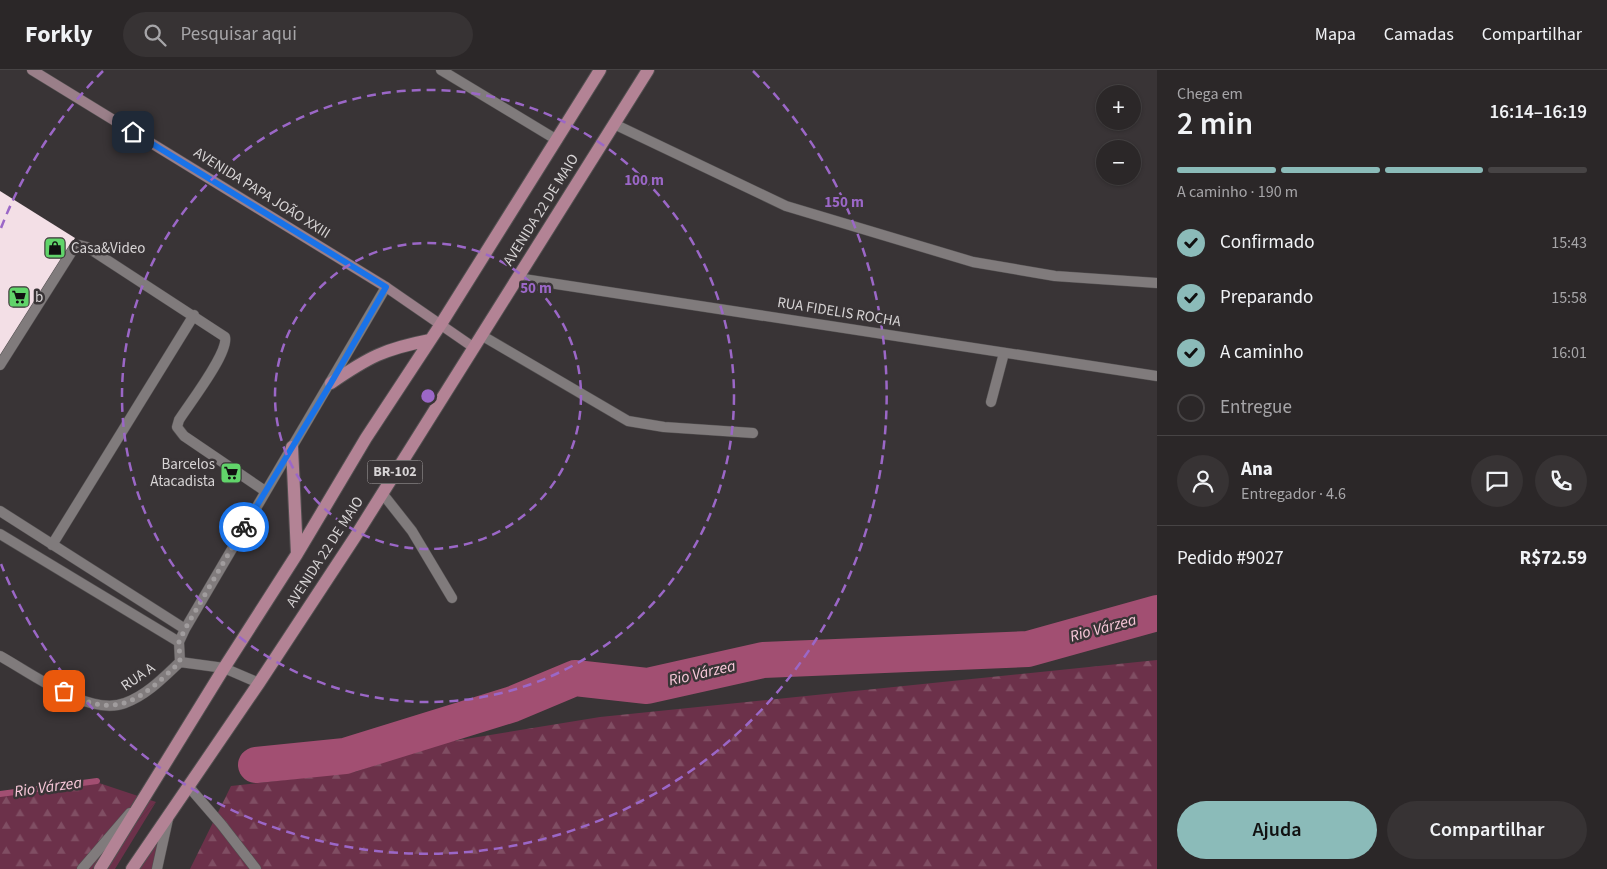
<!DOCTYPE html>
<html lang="pt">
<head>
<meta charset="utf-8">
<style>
  :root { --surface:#2b2728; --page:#373334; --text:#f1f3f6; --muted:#a6a5a8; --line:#474445; --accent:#8bbbb9 }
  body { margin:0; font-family:"Source Sans 3",sans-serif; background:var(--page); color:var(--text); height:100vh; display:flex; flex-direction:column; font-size:19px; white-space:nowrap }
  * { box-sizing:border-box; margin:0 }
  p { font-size:16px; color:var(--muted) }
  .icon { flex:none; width:28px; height:28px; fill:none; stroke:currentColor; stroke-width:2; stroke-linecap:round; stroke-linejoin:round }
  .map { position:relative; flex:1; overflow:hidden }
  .drawer { display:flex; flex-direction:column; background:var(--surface); width:450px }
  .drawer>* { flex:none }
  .buttons { position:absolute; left:1096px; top:15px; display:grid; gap:10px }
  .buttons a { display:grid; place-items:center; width:45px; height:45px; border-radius:50%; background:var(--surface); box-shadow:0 1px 4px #0004,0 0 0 1px var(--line); font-size:25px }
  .pin { position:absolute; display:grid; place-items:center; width:42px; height:42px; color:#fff; margin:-21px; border-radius:10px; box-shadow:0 2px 8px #0006 }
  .courier { position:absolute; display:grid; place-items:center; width:50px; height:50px; margin:-25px; border:4px solid #1a73e8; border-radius:50%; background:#fff; color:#222; box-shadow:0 1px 6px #0007 }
  .headline em { font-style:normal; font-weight:600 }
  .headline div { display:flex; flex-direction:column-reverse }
  .headline { display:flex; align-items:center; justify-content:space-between; height:85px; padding:0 20px }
  h1 { font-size:32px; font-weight:600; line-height:38px }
  .bar { display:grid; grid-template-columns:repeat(4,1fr); gap:8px 5px; align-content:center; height:60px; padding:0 20px }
  .bar i { height:6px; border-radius:4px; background:var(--line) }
  .bar .current { background:var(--accent) }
  .bar p { grid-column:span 4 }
  .line { display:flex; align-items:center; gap:12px; padding:0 20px; border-top:1px solid var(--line) }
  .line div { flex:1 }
  .round { display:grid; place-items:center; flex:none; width:52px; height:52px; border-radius:26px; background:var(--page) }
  ol { padding:0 20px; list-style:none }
  li { display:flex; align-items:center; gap:15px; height:55px }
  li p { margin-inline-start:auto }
  li .icon { padding:5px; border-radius:50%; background:var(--accent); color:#111; stroke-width:4 }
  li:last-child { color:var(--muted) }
  li i { width:28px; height:28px; border:2px solid var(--line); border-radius:50% }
  .primary-button { display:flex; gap:10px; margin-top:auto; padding:10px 20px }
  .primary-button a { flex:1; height:58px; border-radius:30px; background:var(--accent); color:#111; font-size:20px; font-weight:600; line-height:58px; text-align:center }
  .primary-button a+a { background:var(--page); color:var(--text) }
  header { display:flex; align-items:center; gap:30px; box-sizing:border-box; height:70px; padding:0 25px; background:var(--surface); border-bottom:1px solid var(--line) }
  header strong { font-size:24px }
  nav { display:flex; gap:28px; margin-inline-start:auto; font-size:18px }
  .search { width:350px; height:45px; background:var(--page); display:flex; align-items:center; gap:12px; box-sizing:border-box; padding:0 18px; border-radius:28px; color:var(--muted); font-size:19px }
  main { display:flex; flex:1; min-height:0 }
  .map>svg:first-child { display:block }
  .grass { fill:#6c314a }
  .forest { fill:url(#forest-firs) }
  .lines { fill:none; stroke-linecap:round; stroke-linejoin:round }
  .stream { stroke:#a24f72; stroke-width:6 }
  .river { stroke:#a24f72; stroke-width:36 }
  .building { fill:#f3dfe6 }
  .lane-casing { stroke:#535051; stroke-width:11 }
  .street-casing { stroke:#535051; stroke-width:11 }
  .secondary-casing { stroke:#535051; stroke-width:11 }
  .primary-casing { stroke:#535051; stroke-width:14 }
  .lane { stroke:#807b7c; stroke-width:10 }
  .street { stroke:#807b7c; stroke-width:10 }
  .secondary { stroke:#9a7f89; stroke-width:10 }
  .primary { stroke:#b38395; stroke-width:12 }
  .done { stroke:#a09c9d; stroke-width:5; stroke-dasharray:0 9 }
  .route { stroke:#1a73e8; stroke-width:6 }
  .ring { fill:none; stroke:#9b67c7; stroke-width:2.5; stroke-dasharray:9 6 }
  .labels { text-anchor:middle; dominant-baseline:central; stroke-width:5; stroke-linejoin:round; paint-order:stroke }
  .shield { fill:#393436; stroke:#a8a4a5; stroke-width:1 }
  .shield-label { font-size:14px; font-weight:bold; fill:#d7d4d5 }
  .street-label { font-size:15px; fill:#d7d4d5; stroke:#393436 }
  .poi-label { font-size:15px; fill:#d7d4d5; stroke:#393436; text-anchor:start }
  .water-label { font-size:16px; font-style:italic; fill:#f9c9da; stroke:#393436 }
  .centre { fill:#9b67c7; stroke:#393436; stroke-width:2.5 }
  .ring-label { font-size:15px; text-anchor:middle; font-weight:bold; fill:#9b67c7; stroke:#393436; stroke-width:5; stroke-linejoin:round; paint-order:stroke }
</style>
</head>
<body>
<header>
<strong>Forkly</strong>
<div class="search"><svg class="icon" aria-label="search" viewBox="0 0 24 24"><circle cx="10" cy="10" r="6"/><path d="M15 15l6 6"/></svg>Pesquisar aqui</div>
<nav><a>Mapa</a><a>Camadas</a><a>Compartilhar</a></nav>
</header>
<main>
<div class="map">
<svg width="1157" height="799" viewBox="0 0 1157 799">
  <defs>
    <pattern id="forest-firs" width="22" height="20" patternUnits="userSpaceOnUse" patternTransform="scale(1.25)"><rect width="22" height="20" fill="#6c314a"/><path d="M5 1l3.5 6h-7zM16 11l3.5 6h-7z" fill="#804e63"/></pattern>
  </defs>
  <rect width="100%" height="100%" fill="#393436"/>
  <path class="grass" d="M156,732L115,799H92Z
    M163,764L153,799H138Z"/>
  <path class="forest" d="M1157,590V799H190L231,716L355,702L435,674L600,647Z
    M93,711L156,732L92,799H0V724Z"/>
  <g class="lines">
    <path class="stream" d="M0,724L97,711"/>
    <path class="river" d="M256,695L345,686L513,634L575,608L647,616L763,590L1028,579L1157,543"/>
  </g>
  <path class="building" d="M0,121L75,168L0,287Z"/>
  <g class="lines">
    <g class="lane-casing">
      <path id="lane" d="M614,54L786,136L973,192L1055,206L1157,213
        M481,265L628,351L664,357L753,363
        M0,295L74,178L79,175L87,177L225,267C229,283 189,334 179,350L177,357L184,366L265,421
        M991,332L1004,283
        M382,423L412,461L452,528
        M0,441L185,559
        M0,464L179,572
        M52,475L194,245
        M180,592L179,572L185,559L386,217
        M189,717L221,754L256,799"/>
    </g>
    <g class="street-casing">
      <path id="street" d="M441,0L557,70
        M517,208L1157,306
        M0,586C31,603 89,647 125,633C147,625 164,607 180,592L224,598L259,613
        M82,799L130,743
        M157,799L168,749"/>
    </g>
    <g class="secondary-casing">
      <path id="secondary" d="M32,0L386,217L473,277"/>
    </g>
    <g class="primary-casing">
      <path id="primary" d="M331,313C369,287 384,279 430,270
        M292,377L297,484
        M100,799L224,598L297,484L366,368L441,254L600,0
        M132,799L259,613L355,467L648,0"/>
    </g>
    <use href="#lane" class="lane"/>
    <use href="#street" class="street"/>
    <use href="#secondary" class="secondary"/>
    <use href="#primary" class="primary"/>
  </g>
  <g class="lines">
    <path class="done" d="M64,621C118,651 140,630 180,592L179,572L185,559L244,457"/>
    <path class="route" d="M133,62L386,217L331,313L244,457"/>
  </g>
  <g class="ring">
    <circle cx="428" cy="326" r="153"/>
    <circle cx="428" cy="326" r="306"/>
    <path d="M1 158A459 459 0 0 1 103 1M753 1A459 459 0 1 1 1 494"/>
  </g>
  <defs>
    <g id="shop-square" transform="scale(1.125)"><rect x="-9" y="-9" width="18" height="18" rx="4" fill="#61d46a" stroke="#393436"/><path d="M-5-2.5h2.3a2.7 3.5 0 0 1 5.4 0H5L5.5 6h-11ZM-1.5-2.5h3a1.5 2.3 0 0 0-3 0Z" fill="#111"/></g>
    <g id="supermarket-square" transform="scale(1.125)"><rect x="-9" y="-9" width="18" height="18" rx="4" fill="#61d46a" stroke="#393436"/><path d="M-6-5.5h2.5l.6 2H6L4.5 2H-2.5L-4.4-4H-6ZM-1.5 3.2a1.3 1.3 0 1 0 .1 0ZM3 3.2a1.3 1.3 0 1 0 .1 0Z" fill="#111"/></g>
  </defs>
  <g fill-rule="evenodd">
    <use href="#shop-square" x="55" y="178"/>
    <use href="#supermarket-square" x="19" y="227"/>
    <use href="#supermarket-square" x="231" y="403"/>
  </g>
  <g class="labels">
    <rect class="shield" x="367.5" y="390.5" width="55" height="23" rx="4"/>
    <g class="shield-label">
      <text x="395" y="402">BR-102</text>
    </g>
    <g class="street-label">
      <text transform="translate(262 123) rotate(32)">AVENIDA PAPA JOÃO XXIII</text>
      <text transform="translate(541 140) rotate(-58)">AVENIDA 22 DE MAIO</text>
      <text transform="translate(839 242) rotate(9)">RUA FIDELIS ROCHA</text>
      <text transform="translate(325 482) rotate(-57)">AVENIDA 22 DE MAIO</text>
      <text transform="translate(138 607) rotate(-35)">RUA A</text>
    </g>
    <g class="poi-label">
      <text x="71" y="178">Casa&amp;Video</text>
      <text x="35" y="227">b</text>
      <text x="215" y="394" text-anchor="end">Barcelos<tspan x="215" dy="17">Atacadista</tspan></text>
    </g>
    <g class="water-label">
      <text transform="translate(1103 558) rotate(-15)">Rio Várzea</text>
      <text transform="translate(702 603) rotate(-13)">Rio Várzea</text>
      <text transform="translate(48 717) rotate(-8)">Rio Várzea</text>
    </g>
  </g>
  <circle cx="428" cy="326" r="8" class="centre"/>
  <g class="ring-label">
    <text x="644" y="115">100 m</text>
    <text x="844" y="137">150 m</text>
    <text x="536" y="223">50 m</text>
  </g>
</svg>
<div class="buttons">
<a>+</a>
<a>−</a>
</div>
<div class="pin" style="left:64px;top:621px;background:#ea580c"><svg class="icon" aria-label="bag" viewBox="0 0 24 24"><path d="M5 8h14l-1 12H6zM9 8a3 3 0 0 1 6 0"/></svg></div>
<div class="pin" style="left:133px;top:62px;background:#1f2937"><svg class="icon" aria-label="home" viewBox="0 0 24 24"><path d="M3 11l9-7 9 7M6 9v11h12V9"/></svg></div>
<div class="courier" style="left:244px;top:457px"><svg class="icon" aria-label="bike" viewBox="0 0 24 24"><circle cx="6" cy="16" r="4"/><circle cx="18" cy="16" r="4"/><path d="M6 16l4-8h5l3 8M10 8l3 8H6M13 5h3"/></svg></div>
</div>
<section class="drawer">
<div class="headline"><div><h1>2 min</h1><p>Chega em</p></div><em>16:14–16:19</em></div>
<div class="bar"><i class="current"></i><i class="current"></i><i class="current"></i><i></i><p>A caminho · 190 m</p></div>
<ol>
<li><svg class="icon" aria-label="check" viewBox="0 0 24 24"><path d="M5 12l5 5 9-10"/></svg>Confirmado<p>15:43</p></li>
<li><svg class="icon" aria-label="check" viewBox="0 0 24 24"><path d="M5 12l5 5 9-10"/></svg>Preparando<p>15:58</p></li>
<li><svg class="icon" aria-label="check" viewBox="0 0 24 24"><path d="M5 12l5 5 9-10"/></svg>A caminho<p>16:01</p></li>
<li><i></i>Entregue</li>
</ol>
<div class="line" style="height:90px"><a class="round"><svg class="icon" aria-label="person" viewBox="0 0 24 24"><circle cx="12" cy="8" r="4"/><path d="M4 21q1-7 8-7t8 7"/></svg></a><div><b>Ana</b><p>Entregador · 4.6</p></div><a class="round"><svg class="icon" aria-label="chat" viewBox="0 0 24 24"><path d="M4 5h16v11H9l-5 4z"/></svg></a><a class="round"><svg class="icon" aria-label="phone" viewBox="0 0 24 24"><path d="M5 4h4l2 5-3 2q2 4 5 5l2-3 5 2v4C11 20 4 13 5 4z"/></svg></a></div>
<div class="line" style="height:65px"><div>Pedido #9027</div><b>R$72.59</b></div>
<div class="primary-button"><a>Ajuda</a><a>Compartilhar</a></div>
</section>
</main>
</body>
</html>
